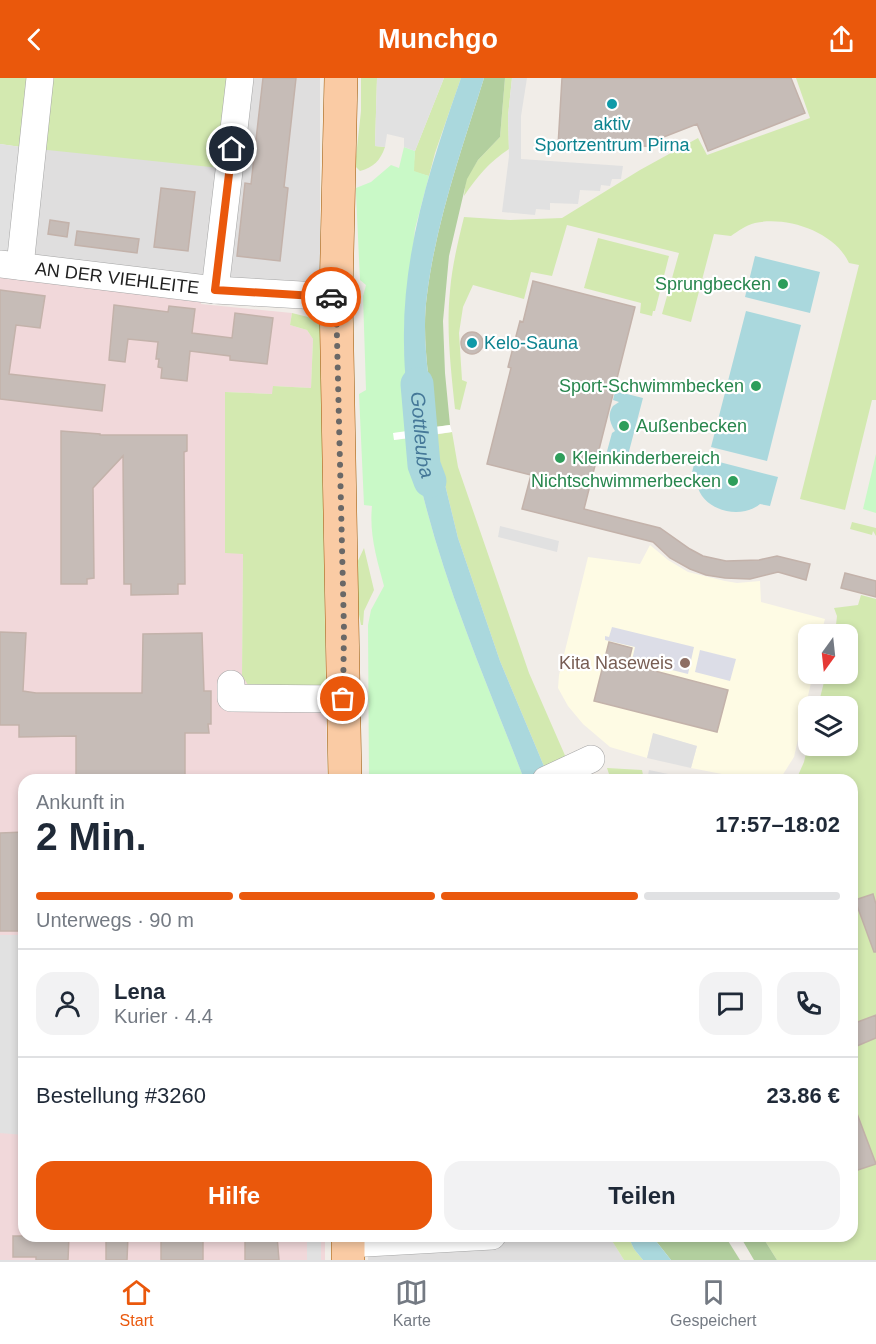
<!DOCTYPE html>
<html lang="de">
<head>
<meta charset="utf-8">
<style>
  :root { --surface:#fff; --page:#f2f2f3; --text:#1f2937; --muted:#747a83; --line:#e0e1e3; --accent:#ea580c }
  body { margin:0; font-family:Helvetica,sans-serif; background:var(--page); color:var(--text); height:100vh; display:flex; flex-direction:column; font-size:22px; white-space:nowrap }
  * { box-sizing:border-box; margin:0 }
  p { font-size:20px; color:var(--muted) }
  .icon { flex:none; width:33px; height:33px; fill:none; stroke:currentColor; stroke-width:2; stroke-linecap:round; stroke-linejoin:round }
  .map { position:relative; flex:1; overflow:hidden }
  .side { position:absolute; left:18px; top:696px; width:840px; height:468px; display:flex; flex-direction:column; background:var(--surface); border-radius:18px; box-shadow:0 3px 9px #0003 }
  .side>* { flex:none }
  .needle { width:39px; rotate:195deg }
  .buttons { position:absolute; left:798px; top:546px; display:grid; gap:12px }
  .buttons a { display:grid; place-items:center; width:60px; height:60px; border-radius:12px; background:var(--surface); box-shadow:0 3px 9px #0003; font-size:30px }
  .pin { position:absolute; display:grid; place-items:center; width:51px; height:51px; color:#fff; margin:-26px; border:3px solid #fff; border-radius:50%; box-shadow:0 2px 6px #0007 }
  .courier { position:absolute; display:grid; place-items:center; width:60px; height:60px; margin:-30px; border:4px solid #ea580c; border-radius:50%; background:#fff; color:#222; box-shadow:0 2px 8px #0007 }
  .head em { font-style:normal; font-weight:600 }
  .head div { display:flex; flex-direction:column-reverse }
  .head { display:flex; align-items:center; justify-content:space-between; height:102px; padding:0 18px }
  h1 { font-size:39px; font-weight:600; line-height:45px }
  .bar { display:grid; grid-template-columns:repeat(4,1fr); gap:9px 6px; align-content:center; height:72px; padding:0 18px }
  .bar i { height:8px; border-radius:4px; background:var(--line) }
  .bar .selected { background:var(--accent) }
  .bar p { grid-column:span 4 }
  .line { display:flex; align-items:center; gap:15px; padding:0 18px; border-top:2px solid var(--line) }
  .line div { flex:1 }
  .round { display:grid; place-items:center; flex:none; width:63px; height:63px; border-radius:18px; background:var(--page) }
  .button { display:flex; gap:12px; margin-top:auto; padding:12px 18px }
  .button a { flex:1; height:69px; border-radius:18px; background:var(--accent); color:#fff; font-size:24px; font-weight:600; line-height:69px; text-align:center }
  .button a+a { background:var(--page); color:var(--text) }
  header { display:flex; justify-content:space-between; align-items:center; height:78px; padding:0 18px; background:var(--accent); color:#fff; font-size:27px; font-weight:600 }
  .menu { display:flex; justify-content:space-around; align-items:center; height:84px; border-top:2px solid var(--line); background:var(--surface); font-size:16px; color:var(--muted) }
  .menu a { display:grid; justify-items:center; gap:3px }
  .menu .selected { color:var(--accent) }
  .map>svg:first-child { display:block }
  .residential { fill:#dfdede }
  .commercial { fill:#f1d8da }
  .education { fill:#fefbe4 }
  .grass { fill:#d3e9b0 }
  .forest { fill:#b2cf9e }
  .park { fill:#c9f9c7 }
  .parking { fill:#e1e1e1 }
  .plaza { fill:#dcdde7 }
  .water { fill:#aad8dd }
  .pier { fill:#fff }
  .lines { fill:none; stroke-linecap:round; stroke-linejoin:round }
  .river { stroke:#aad8dd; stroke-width:33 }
  .building { fill:#c6bcb7; stroke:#c3b2aa; stroke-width:1.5 }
  .minor-casing { stroke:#a5a5a5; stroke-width:28 }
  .major-casing { stroke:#9b5703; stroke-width:34 }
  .minor { stroke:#fff; stroke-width:27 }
  .major { stroke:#facba4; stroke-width:33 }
  .done { stroke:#6a6867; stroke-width:6; stroke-dasharray:0 10.8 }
  .route { stroke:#ea580c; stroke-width:8 }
  .culture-dot { fill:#0f9aa8; stroke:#fff; stroke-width:2 }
  .leisure-dot { fill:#2e9e5b; stroke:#fff; stroke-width:2 }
  .education-dot { fill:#8d6e63; stroke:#fff; stroke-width:2 }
  .labels { text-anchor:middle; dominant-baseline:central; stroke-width:4.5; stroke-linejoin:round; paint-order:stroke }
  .culture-label { font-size:18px; fill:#0d838f; stroke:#fff }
  .street-label { font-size:18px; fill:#212121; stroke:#fff }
  .leisure-label { font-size:18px; fill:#27864d; stroke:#fff; text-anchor:end }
  .education-label { font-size:18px; fill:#785e54; stroke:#fff; text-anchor:end }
  .water-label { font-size:20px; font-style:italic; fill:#457898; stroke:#fff }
</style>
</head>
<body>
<header><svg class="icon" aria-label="back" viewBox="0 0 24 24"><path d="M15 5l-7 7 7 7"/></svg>Munchgo<svg class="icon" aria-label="share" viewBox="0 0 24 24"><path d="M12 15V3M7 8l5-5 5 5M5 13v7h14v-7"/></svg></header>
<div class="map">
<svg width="876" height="1182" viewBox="0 0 876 1182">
  <rect width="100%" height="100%" fill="#f1ede8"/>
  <path class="residential" d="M230,0H320V201L308,208L13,177L28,70Z
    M368,1158H609L624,1182H368Z"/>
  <path class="commercial" d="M0,194L201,221V226L292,235L290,247L307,252L313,261L311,310L273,308V316L225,314V474L243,475L242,597L326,609L327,702H24V1158H325V1182H0Z"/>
  <path class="education" d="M650,467L668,482L688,494L725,503L737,505L760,503L761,524L825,541L821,556H808V596H813L794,679L782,698L773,702H753L691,690L697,668L653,656L647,680L610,669L583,646L568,628L558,610L559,597L588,479L640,486Z"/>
  <path class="grass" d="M0,0H34L28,70L0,66Z
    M46,0H230L220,90L38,71Z
    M361,0H377L375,68L385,69C380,83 374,89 360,93L355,88L361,33Z
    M444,0H461L435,75L429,98L413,94L415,73Z
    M505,0H512L508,38L509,71C489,84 477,99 464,118L466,101L478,82L500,59Z
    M796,0H876V322H872L845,432L800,421L859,187L849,185C835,154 787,138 755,145C746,147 738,153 731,158L714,156L691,244L662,236L679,175L567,147L552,198L531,194L524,221L473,207L463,229L459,255L462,302L467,304L460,332L455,331C451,292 446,252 450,213C452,188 458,164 464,139L510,142L562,140L640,92L698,60L707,77L810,40Z
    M598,160L669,178L655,233H653L652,238L640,235L641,225L584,210Z
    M292,235L308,239L320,245L326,609L248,607L242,597L243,476L225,475V314L272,316L273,308L311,310L313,261L307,252L290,247Z
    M452,354L458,389L529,595L567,682L546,693L500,583L458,460L433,357Z
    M852,444L876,450V458L873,453L872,457L850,451Z
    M364,470L374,512L364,533L363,547H361L357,526L355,489Z
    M861,517L876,521V1182H777L762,1158H852V702H796L804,684L808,666L848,668V628H818L826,596H848V556H835L837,538L834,530L858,527Z
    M607,690L642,692L644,702H611Z
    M609,1158H628L634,1171L643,1182H624Z"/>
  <path class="forest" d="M484,0H505L500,59L478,82L467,101L449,178L443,243L445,295L450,347L434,349C430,306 421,260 427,217C436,143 462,71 484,0Z
    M652,1158H725L740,1182H671Z
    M740,1158H762L777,1182H754Z"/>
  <path class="park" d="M404,69L415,73L414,93L429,98L415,151L404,266L411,353L394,355V362L411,360C431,478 481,590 524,701L523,702H369L368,547L371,532L384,508C377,482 369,456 372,428L364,427L359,316L366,312L363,218L366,207L360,202L356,116V110L371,104L391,87L399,90Z
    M876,376V435L863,431Z"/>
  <path class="parking" d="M377,0H444L415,73L404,69V60L387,56L385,69L375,68Z
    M512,0H527L521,38V81L623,88L621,101H612L610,108L601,107L600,113L580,112L578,126L550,125V132L536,131L535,137L502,134L509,78L508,38Z
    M0,66L28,70L13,177L0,176Z
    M500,448L559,463L557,474L498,459Z
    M653,655L697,668L691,690L647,680Z
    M649,692L687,700L686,702H647Z
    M0,857H24V1057L0,1055Z
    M307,1158H321V1182H307Z"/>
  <path class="plaza" d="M612,549L694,569L688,596L632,582L635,569L605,562V558L609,559Z
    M700,572L736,581L730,603L695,594Z"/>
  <path class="water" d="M461,0H484C462,71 436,143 427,217C421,260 430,306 434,349L411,353C408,324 404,295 404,266C402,174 431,86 461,0Z
    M755,178L820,194L810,235L745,219Z
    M746,233L801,247L767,383L711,369Z
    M615,313L643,320L627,381L606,377L612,355L615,353C610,345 607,337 613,328L619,324L613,322Z
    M433,357L458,460L500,583L546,693L524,701C481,590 431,478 411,360Z
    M696,378L778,399L770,428L760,426C742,441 706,434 698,410L689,407Z
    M628,1158H652L671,1182H643L634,1171Z"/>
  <path class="pier" d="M450,347L452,354L394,362L393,355Z"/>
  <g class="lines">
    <path class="river" id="s1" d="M417,306L424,387L430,403"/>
  </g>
  <path class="building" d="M263,0H296L284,109L288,110L280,183L237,178L245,105L251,106Z
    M562,0H791L805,35L708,73L697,46L661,60V69L604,66V70L558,68Z
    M161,110L195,114L188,173L154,169Z
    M50,142L69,145L67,159L48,156Z
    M77,153L139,161L137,175L75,167Z
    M533,203L635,229L584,431L660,450L690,471L703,478L726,483L759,482L777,478L810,486L806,502L778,494L750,501L725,500L706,497L690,491L670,480L653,464L522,431L531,397L487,386L511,290L508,289L515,262L520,243L523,244Z
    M0,212L45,218L40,250L16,247L9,296L105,307L102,333L0,321Z
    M114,227L168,234L169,228L195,231L192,255L232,260L235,235L273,240L267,286L230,282V278L190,273L187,303L161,300L162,290L158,289L159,281H156L158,264L128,261L125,284L109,282Z
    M461 265a11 11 0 1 1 22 0a11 11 0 1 1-22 0Z
    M61,353L100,356V357H187V373L184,374L185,506H178V516L131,517V506H124L123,378L93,410L94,500L87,501V506H61Z
    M845,495L876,503V519L841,510Z
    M0,554L26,555L23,613L36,615H142L143,556L202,555L204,613H211V646H208L209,655H185V702H76V658L19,659V647H0Z
    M609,564L632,570L628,586L728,612L717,654L594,623Z
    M24,754V853H0V755Z
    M873,816L876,826V874H874L855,822Z
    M876,937V960L852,970V951L856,950L855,945Z
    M853,1025L876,1086L852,1094V1025Z
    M13,1158H69L68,1182H36V1179H13Z
    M106,1158H128L127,1182H106Z
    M161,1158H203V1182H161Z
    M245,1158H277L279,1182H245Z"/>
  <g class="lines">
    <g class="minor-casing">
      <g id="minor">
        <path id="s2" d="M0,186L215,212L336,219"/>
        <path d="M20,188L40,0"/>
        <path d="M215,212L240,0"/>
        <path d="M231,606V620L343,621"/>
        <path d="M546,702L591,681"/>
        <path d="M348,1166L492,1158"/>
      </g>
    </g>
    <g class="major-casing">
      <path id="major" d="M341,0L336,219L345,702
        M348,1182V1158"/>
    </g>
    <use href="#minor" class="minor"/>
    <use href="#major" class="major"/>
  </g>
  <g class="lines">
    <path class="done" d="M331,219H336L344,552L343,621"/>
    <path class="route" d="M232,71L215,212L331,219"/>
  </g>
  <g class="culture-dot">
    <circle cx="612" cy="26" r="6"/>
    <circle cx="472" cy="265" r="6"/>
  </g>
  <g class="leisure-dot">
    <circle cx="783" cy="206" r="6"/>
    <circle cx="756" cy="308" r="6"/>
    <circle cx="624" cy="348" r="6"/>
    <circle cx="560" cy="380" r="6"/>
    <circle cx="733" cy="403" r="6"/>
  </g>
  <circle class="education-dot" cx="685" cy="585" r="6"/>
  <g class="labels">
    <g class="culture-label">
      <text x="612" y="46">aktiv<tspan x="612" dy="21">Sportzentrum Pirna</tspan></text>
      <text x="484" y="265" text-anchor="start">Kelo-Sauna</text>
    </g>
    <g class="street-label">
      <text stroke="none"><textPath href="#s2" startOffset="118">AN DER VIEHLEITE</textPath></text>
    </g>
    <g class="leisure-label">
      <text x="771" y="206">Sprungbecken</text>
      <text x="744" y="308">Sport-Schwimmbecken</text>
      <text x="636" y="348" text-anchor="start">Außenbecken</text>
      <text x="572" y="380" text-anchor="start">Kleinkinderbereich</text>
      <text x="721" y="403">Nichtschwimmerbecken</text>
    </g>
    <g class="education-label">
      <text x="673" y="585">Kita Naseweis</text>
    </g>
    <g class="water-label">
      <text stroke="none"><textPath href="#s1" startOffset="51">Gottleuba</textPath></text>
    </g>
  </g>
</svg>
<div class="buttons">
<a><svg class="needle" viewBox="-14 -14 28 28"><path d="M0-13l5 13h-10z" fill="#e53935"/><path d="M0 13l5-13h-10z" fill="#747a83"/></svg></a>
<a><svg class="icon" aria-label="layers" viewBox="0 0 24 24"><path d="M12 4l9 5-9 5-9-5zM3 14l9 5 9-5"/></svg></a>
</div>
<div class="pin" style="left:343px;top:621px;background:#ea580c"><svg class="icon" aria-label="bag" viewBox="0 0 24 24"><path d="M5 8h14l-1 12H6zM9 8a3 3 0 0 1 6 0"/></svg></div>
<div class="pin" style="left:232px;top:71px;background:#1f2937"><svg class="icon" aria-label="home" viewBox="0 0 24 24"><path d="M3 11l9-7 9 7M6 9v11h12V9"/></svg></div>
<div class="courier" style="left:331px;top:219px"><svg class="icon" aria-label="car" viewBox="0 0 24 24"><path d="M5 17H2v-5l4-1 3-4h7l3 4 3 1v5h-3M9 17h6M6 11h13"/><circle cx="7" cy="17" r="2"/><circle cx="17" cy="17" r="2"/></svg></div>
<section class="side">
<div class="head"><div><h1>2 Min.</h1><p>Ankunft in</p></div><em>17:57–18:02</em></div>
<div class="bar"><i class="selected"></i><i class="selected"></i><i class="selected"></i><i></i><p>Unterwegs · 90 m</p></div>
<div class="line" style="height:108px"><a class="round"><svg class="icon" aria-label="person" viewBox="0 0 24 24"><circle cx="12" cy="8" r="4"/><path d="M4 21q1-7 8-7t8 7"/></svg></a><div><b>Lena</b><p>Kurier · 4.4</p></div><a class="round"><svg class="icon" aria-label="chat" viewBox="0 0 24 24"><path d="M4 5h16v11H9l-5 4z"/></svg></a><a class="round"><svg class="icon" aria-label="phone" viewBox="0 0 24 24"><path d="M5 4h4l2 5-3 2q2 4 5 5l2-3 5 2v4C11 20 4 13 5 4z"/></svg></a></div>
<div class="line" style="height:78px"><div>Bestellung #3260</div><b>23.86 €</b></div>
<div class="button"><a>Hilfe</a><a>Teilen</a></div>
</section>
</div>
<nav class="menu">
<a class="selected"><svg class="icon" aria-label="home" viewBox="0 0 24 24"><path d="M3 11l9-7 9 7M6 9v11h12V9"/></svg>Start</a>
<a><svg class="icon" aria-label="map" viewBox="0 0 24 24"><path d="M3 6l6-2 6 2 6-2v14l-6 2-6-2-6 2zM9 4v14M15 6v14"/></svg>Karte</a>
<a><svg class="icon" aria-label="saved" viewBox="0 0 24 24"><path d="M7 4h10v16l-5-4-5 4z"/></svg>Gespeichert</a>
</nav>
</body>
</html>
